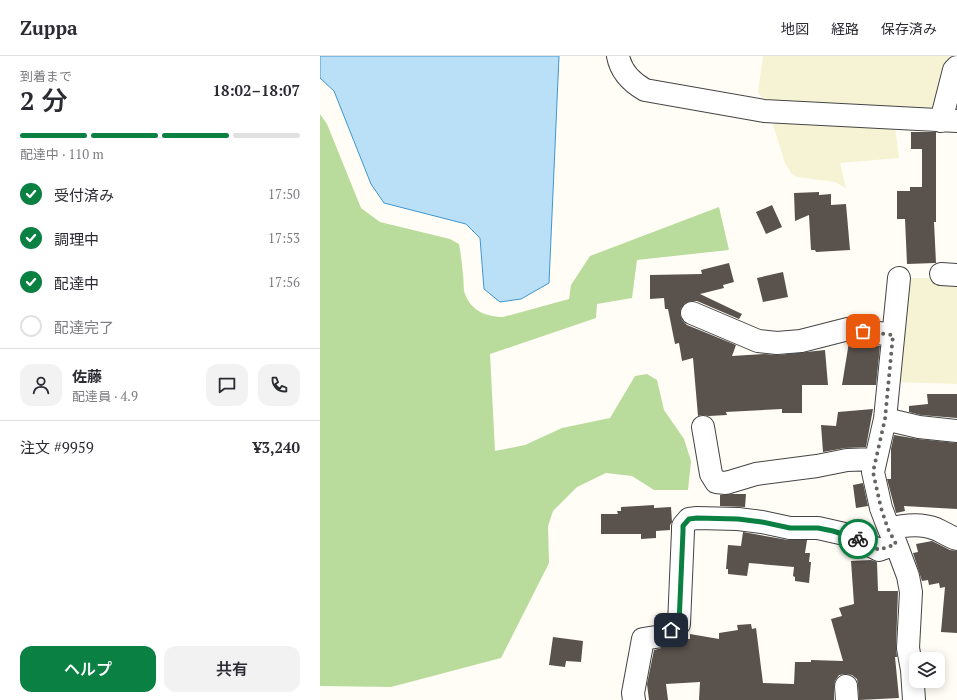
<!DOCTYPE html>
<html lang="ja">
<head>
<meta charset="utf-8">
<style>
  :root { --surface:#fff; --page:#f2f2f3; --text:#2b2b33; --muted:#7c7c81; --line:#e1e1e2; --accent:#0b8043 }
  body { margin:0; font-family:"PT Serif","Noto Sans JP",serif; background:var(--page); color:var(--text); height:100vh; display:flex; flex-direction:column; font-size:15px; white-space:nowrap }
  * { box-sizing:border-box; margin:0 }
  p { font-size:13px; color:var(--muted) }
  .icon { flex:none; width:22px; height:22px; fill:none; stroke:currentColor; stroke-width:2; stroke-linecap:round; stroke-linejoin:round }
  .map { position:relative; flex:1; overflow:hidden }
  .details { display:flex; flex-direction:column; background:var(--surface); width:320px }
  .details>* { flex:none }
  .tools { position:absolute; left:589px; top:596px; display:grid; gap:8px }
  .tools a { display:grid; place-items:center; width:36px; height:36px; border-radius:8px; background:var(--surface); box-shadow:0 2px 10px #0003; font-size:20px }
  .pin { position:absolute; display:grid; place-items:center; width:34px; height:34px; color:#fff; margin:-17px; border-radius:8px; box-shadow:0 2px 6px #0006 }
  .courier { position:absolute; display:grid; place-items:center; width:40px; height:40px; margin:-20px; border:3px solid #0b8043; border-radius:50%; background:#fff; color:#222; box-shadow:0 1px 5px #0007 }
  .head em { font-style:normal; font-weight:600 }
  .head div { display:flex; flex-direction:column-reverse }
  .head { display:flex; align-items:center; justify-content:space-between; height:68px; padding:0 20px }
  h1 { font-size:26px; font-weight:600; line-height:30px }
  .bar { display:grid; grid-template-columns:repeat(4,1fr); gap:6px 4px; align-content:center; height:48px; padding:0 20px }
  .bar i { height:5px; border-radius:3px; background:var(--line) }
  .bar .on { background:var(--accent) }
  .bar p { grid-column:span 4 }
  .line { display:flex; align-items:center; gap:10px; padding:0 20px; border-top:1px solid var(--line) }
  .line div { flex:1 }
  .round { display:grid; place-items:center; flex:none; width:42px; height:42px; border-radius:12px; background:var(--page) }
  ol { padding:0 20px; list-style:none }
  li { display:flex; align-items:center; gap:12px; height:44px }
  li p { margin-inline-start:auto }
  li .icon { padding:4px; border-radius:50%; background:var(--accent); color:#fff; stroke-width:4 }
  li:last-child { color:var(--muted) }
  li i { width:22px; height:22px; border:2px solid var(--line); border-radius:50% }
  .cta { display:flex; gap:8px; margin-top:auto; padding:8px 20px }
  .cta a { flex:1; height:46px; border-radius:12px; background:var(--accent); color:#fff; font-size:16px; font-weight:600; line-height:46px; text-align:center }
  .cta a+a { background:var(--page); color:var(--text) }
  header { display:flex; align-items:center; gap:24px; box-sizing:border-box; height:56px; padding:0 20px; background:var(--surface); border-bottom:1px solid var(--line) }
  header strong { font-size:19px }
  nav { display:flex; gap:22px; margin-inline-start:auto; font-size:14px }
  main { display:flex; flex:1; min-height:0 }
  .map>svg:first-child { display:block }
  .farmland { fill:#f6f3d4 }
  .forest { fill:#b9dc9c }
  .water { fill:#b9e0f7; stroke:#3f96cf }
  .building { fill:#5a524d }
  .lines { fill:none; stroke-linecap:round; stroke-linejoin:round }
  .minor-casing { stroke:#444; stroke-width:24 }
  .minor { stroke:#fff; stroke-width:22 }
  .done { stroke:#646461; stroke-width:4; stroke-dasharray:0 7.2 }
  .route { stroke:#0b8043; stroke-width:5 }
</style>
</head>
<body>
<header>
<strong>Zuppa</strong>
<nav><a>地図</a><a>経路</a><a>保存済み</a></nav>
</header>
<main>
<section class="details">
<div class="head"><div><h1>2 分</h1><p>到着まで</p></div><em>18:02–18:07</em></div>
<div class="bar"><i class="on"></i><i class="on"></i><i class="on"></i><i></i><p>配達中 · 110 m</p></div>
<ol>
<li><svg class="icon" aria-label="check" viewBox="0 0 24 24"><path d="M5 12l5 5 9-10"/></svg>受付済み<p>17:50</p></li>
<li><svg class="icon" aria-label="check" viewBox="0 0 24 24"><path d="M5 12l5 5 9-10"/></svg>調理中<p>17:53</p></li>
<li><svg class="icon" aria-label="check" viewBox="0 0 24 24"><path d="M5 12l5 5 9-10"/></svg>配達中<p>17:56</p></li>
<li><i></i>配達完了</li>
</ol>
<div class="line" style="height:72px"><a class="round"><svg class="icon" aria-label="person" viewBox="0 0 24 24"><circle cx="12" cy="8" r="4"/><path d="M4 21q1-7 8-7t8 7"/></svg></a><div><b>佐藤</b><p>配達員 · 4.9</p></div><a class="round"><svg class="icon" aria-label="chat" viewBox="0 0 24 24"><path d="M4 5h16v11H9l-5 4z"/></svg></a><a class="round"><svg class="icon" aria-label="phone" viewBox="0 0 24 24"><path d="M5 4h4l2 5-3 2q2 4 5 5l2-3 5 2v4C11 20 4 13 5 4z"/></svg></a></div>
<div class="line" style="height:52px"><div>注文 #9959</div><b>¥3,240</b></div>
<div class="cta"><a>ヘルプ</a><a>共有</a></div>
</section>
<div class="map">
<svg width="637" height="644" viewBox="0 0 637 644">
  <rect width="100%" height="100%" fill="#fffdf5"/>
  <path class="farmland" d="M443,0H637V1L613,54L444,45L438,36Z
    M456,65L575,71L579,102L520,107L526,132L515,126L477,121L472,118L465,107L453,69Z
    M586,222H637V328L574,326Z"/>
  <path class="forest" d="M0,58L7,68L41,152L60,166L130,183L139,188C141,198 142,209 143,219C144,225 143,233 145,238C151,255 167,261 183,261L249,243L251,229L270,200L399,151L409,194L317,204L312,242L277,248L276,262L170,298L175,395L205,389L242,372L290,362L315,320L327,318L337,324L344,354L364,383L371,405L368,434H334L312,420L286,417L257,431L233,455L228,470L229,507L181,602L71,631L0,630Z"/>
  <path class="water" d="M0,0H239L229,227L201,243L180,246L164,233L160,182L146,168L64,147L51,128L14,35L0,22Z"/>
  <path class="building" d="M591,76H616V166H614L616,207H615L587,208L585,163H577V135H590V131H602V93H591Z
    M499,136V139L511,138V149L526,148L530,194L496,196L495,194H491L489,159L475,165L474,137Z
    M452,149L462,171L446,178L436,156Z
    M409,207L414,226L403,229L404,232L380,238L422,258L419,263L377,245H371L365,247L361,252L360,258L362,264L367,269L416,289L412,300L444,298L458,299L505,294L508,329H482V357H462V353L406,356L407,359L389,360L381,359L378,360L373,302L362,305L359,287L355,288L348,253H345L344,242L330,243V219L382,218L381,214Z
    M463,216L468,241L443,246L437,222Z
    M529,286L560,290L556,329H522Z
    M607,338H637V362L601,359L589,356V350L608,348Z
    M553,353L546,391L525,392L503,396L501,369L516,370L518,356Z
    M574,379L598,383L637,387V453L584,450L585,455L576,457L567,423H571V393Z
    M543,427L548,450L536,452L533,429Z
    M412,438H426L425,451L400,450V439Z
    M334,449V452L351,451L352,466L350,469V474L336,475V482L321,483V478H281V458H298L297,455H301V451Z
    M423,476L468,484H487L485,497H490L489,506H491L489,527L475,525V521L473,520L474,511L429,507L427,520L408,518V513H406L408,489L421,490Z
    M612,485L630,494L637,495V577L621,576L625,531L620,532L619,527L609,529L608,524L602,525L593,497L598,496L596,488Z
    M551,504L557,506L558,535H578L576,591L577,601H575L579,642L539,644L538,629L537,623L532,619L526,618L519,619L515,625L514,631V644H379L380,626L346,628L348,644H329L327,628L334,594L349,590L360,583H370V578L399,583V577L418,574L417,569L431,568L432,573L436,572L443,627L474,628L475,606H491V604L523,605L511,563L522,560L519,552L534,548L531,505Z
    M233,581L263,585L261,606L246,605L245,611L229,609Z"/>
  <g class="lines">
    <g class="minor-casing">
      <path id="minor" d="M298,0C301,16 311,26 325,34L444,55L637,65
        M621,65L634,14L637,11
        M621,218L637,219
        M579,222L565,363L553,416L561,452L569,473L576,488L588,520L591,536L588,592L592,614L594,644
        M372,257L438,285L457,287L481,285L528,273L573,279
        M565,363L599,371L637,375
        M383,371L391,418L396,426L406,427L436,418L497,410L527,404L556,403
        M569,473C584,469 601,467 616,473C623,476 630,481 637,483
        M526,630L527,644
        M314,644L313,637L323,583L342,580L359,568L363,475V470L369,463L377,462L418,463L442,466L470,472H498L529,479L559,494L576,488"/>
    </g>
    <use href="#minor" class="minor"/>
  </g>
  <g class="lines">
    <path class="done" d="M538,483L559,494L576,488L568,473L561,452L553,416L565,363L573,279L543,275"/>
    <path class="route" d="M351,574L359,568L363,475V470L369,463L377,462L418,463L442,466L470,472H498L513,475L538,483"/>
  </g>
</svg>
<div class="tools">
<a><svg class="icon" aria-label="layers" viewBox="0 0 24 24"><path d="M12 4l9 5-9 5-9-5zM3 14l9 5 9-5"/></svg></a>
</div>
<div class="pin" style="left:543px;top:275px;background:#ea580c"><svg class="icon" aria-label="bag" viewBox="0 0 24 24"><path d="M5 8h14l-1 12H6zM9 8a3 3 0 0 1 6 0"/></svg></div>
<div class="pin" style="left:351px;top:574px;background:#1f2937"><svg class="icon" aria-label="home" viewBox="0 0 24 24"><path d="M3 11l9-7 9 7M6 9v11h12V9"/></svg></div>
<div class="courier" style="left:538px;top:483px"><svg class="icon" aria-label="bike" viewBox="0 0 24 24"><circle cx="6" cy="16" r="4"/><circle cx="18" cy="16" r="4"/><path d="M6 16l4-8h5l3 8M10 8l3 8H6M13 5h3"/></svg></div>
</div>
</main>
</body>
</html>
